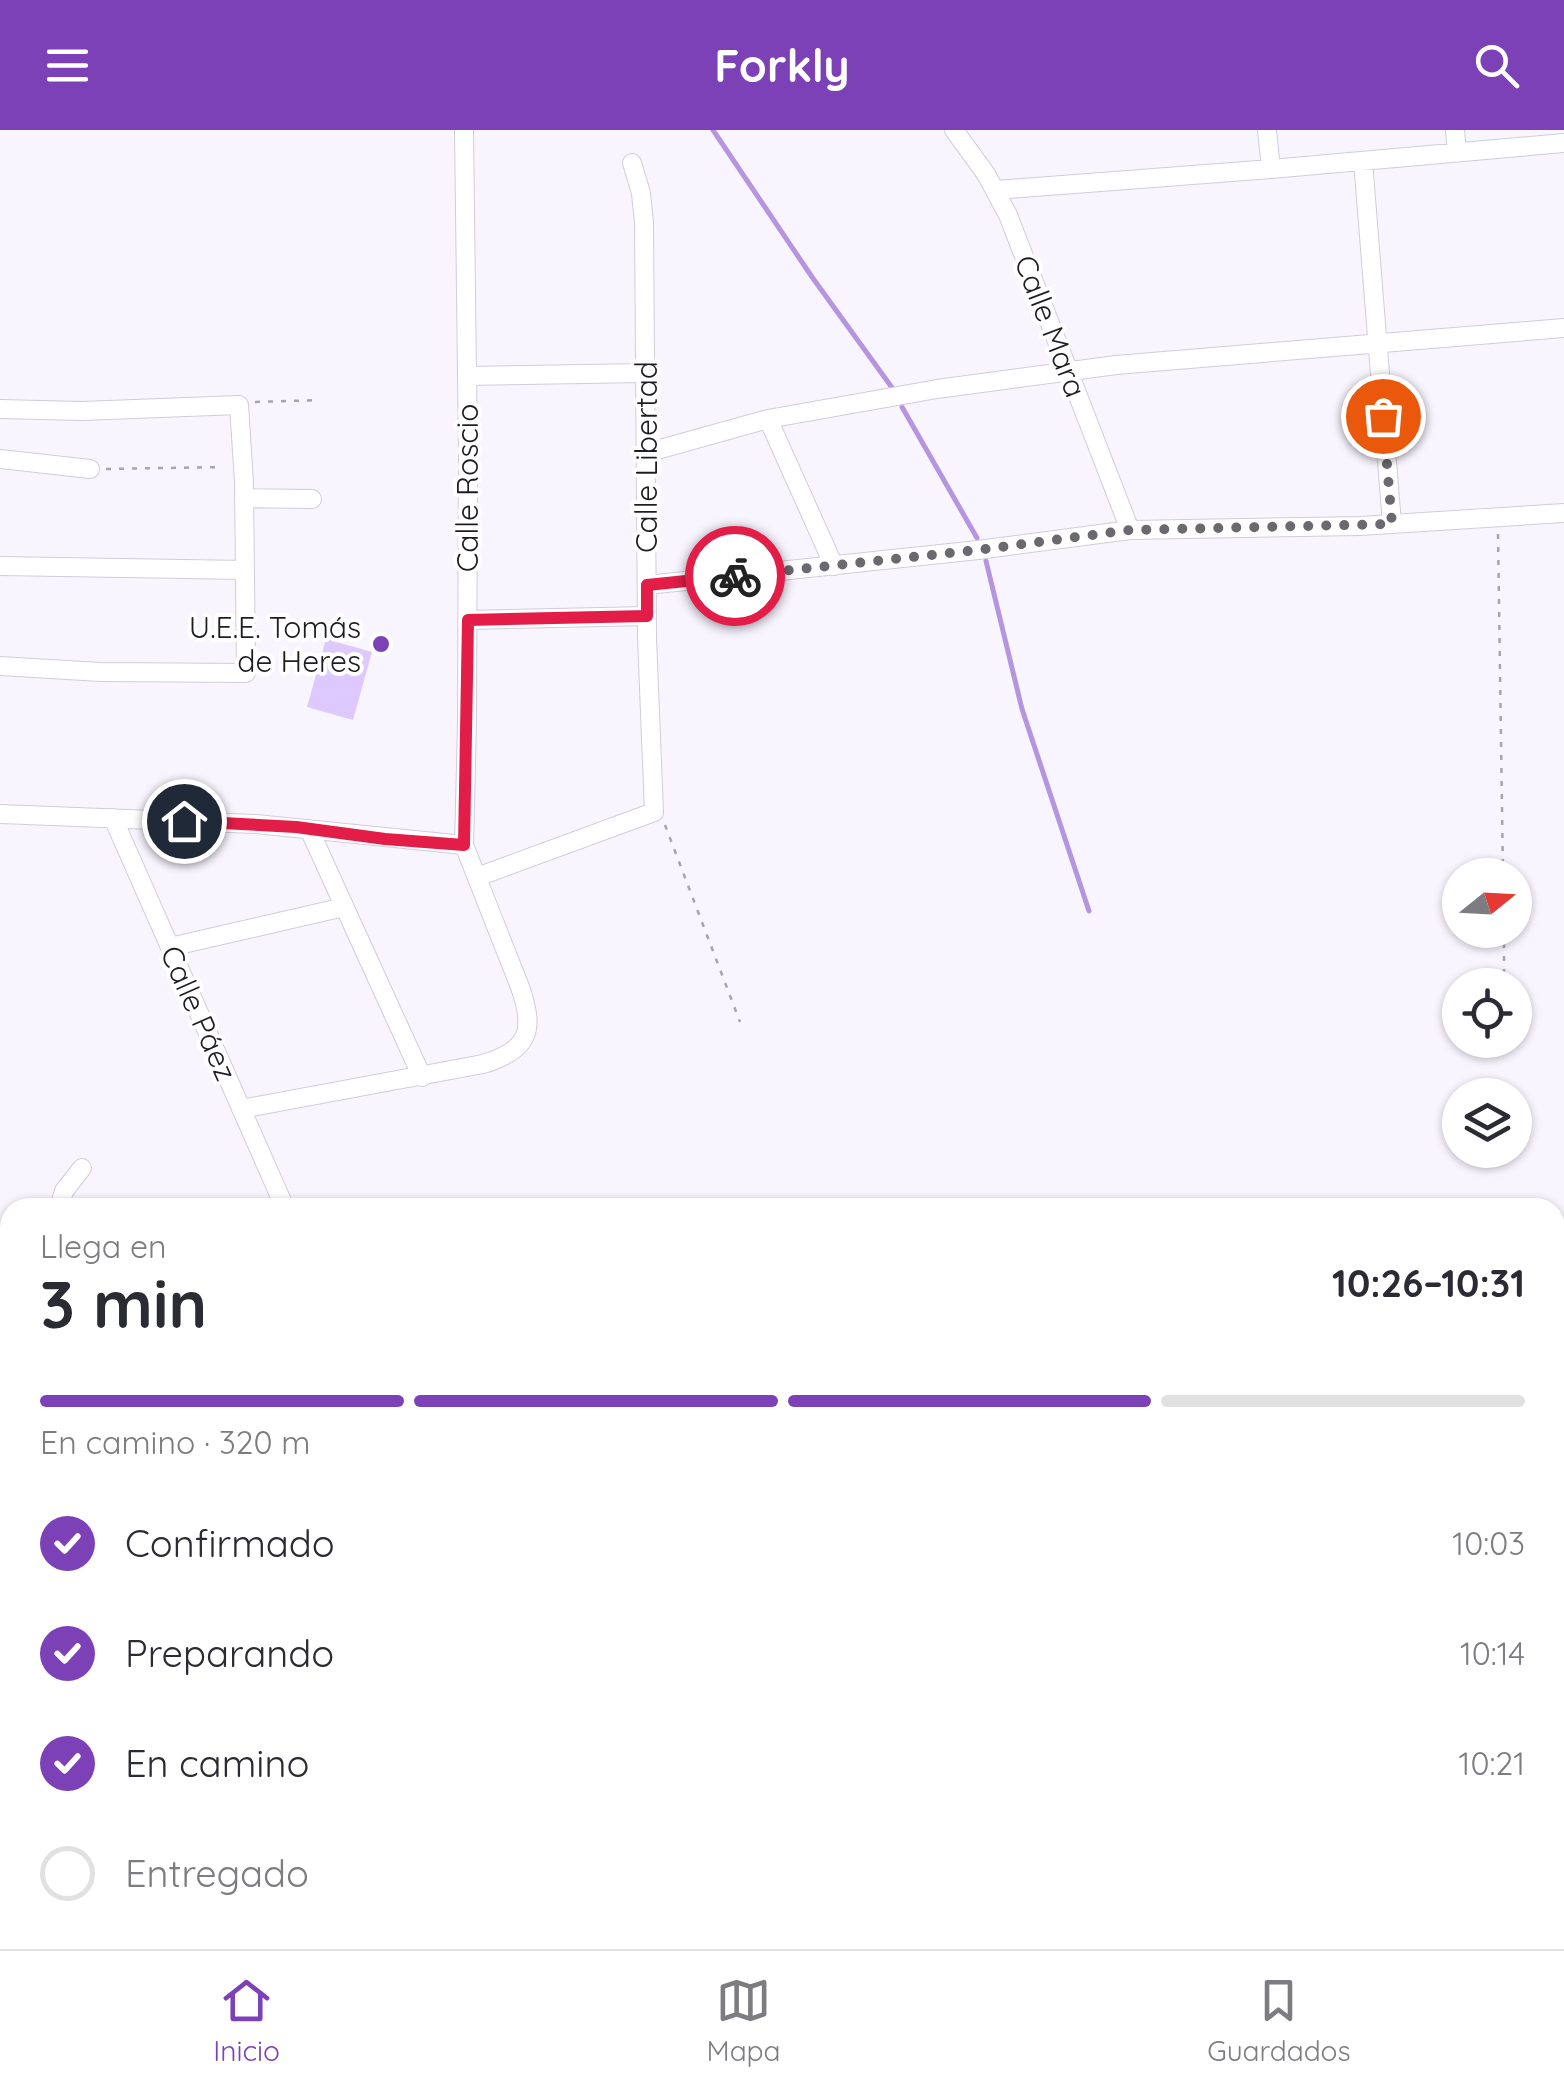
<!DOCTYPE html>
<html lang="es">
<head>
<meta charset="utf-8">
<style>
  :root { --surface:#fff; --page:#f7f7f7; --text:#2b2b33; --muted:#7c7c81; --line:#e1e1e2; --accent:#7c41b7 }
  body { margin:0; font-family:Quicksand,sans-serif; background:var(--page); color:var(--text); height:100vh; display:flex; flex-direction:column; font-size:38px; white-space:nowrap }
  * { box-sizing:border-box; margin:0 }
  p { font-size:32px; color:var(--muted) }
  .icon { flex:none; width:55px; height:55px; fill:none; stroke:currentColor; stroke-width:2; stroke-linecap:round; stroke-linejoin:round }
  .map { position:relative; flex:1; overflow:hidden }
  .drawer { position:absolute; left:0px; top:1068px; width:1565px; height:752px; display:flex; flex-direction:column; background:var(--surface); border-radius:30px 30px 0 0; box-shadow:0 2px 8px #0004 }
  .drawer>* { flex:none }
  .needle { width:65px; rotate:72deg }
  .fabs { position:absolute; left:1442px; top:728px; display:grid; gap:20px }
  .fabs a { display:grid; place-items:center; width:90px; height:90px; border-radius:50%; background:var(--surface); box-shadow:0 2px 8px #0004; font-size:50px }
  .pin { position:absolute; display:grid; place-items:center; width:85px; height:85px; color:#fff; margin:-42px; border:5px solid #fff; border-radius:50%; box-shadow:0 2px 10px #0007 }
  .courier { position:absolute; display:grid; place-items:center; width:100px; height:100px; margin:-50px; border:8px solid #e11d48; border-radius:50%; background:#fff; color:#222; box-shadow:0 2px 12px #0007 }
  .summary em { font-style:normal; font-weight:800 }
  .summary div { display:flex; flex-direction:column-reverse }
  .summary { display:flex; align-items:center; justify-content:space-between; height:170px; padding:0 40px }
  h1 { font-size:65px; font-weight:800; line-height:75px }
  .bar { display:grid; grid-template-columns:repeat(4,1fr); gap:15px 10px; align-content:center; height:120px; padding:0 40px }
  .bar i { height:12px; border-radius:8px; background:var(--line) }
  .bar .current { background:var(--accent) }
  .bar p { grid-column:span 4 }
  ol { padding:0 40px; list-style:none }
  li { display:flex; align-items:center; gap:30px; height:110px }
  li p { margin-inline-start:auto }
  li .icon { padding:10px; border-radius:50%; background:var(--accent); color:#fff; stroke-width:4 }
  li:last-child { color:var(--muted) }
  li i { width:55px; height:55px; border:5px solid var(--line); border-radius:50% }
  header { display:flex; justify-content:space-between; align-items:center; height:130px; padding:0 40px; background:var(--accent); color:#fff; font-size:45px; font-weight:800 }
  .tabs { display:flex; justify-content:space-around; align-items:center; height:140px; border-top:2px solid var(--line); background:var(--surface); font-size:28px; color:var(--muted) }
  .tabs a { display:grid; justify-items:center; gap:5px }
  .tabs .current { color:var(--accent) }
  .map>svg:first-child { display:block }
  .park { fill:#dec9fe }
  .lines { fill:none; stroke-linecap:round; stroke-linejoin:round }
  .stream { stroke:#b595e0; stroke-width:5 }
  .street-casing { stroke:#d1ccdb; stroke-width:20 }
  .path { stroke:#a7a4ac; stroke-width:2.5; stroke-dasharray:5 8; stroke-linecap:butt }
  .street { stroke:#fff; stroke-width:18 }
  .done { stroke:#6b686f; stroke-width:10; stroke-dasharray:0 18 }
  .route { stroke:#e11d48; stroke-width:12 }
  .poi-dot { fill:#7c41b7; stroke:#fff; stroke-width:4 }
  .labels { text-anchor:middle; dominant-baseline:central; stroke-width:8; stroke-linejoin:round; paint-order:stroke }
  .street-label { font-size:30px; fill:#1e1c21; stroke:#fff }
  .poi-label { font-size:30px; fill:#1e1c21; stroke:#fff; text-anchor:end }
</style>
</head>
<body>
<header><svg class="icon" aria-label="menu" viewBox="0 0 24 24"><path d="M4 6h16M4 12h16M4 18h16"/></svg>Forkly<svg class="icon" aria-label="search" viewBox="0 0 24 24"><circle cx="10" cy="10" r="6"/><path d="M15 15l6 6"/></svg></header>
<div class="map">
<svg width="1564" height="1819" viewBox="0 0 1564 1819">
  <rect width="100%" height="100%" fill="#f9f5ff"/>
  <path class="park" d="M326,509L372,522L353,590L307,577Z"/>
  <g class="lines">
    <path class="stream" d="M713,0L812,147L893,259
      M902,277L977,408
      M986,431L1022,579L1089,781"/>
    <g class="street-casing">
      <path id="street" d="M954,0L986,44L1008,85L1130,400
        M1267,0L1271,39
        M1455,0L1457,22
        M1363,31L1392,394
        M996,60L1271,39L1564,13
        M467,246L645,243
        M0,279L82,281L239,275L244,352L246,543L101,542L0,536
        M768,289L834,436
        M646,323L768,289L937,259L1116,235L1564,198
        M0,329L90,339
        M244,368L312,369
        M0,436L245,440
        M647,455L978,420L1130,400L1360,396L1564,383
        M468,490L647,486
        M0,684L256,694L464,715
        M113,688L285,1078
        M309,699L422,947
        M477,747L654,682L647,508L644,93L641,63L632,33
        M170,817L344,777
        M241,979L483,934C530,920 535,900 520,857L464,715L467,593L468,324L464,0
        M59,1078L64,1061L82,1038
        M0,1169L10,1156
        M0,1204L10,1212
        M0,1549H10
        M0,1719L10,1717
        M270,1810L282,1819
        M704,1810L713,1819
        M38,1819L77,1810
        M904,1819L912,1810"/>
    </g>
    <path class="path" d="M255,272L319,270
      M106,339L223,337
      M1498,404L1503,745
      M665,695L740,892
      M1504,800V855"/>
    <use href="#street" class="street"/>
  </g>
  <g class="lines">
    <path class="done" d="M735,446L978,420L1130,400L1392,394L1383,286"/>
    <path class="route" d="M184,691L296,697L385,709L464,715L468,490L647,486V455L735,446"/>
  </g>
  <circle class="poi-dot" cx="381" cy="514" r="10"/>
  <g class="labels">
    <g class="street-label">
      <text transform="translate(1051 196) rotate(69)">Calle Mara</text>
      <text transform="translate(646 327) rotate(-90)">Calle Libertad</text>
      <text transform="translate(467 358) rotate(-90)">Calle Roscio</text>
      <text transform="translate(199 883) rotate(66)">Calle Páez</text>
    </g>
    <g class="poi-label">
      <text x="361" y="497">U.E.E. Tomás<tspan x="361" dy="34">de Heres</tspan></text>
    </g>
  </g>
</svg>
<div class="fabs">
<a><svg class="needle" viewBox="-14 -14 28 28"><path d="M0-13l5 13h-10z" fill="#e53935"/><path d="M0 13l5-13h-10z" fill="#7c7c81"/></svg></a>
<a><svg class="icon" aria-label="locate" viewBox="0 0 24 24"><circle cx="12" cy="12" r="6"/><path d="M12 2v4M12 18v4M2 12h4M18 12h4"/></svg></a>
<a><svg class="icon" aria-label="layers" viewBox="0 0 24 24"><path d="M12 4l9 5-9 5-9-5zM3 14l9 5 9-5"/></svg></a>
</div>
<div class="pin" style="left:1383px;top:286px;background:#ea580c"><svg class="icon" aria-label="bag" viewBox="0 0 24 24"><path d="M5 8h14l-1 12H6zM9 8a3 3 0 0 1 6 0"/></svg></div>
<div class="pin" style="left:184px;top:691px;background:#1f2937"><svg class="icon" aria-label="home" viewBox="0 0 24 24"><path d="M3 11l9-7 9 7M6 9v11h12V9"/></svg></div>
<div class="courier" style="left:735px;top:446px"><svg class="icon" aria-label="bike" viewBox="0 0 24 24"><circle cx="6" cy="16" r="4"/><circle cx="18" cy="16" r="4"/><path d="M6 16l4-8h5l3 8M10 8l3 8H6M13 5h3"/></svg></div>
<section class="drawer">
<div class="summary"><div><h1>3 min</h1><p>Llega en</p></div><em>10:26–10:31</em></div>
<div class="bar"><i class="current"></i><i class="current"></i><i class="current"></i><i></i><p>En camino · 320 m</p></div>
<ol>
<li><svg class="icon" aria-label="check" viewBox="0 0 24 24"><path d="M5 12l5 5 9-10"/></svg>Confirmado<p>10:03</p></li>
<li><svg class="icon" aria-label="check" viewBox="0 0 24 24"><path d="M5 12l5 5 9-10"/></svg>Preparando<p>10:14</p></li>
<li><svg class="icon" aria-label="check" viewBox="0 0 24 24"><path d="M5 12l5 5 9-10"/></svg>En camino<p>10:21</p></li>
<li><i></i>Entregado</li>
</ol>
</section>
</div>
<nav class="tabs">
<a class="current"><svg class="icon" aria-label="home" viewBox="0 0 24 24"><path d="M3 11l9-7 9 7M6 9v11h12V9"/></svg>Inicio</a>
<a><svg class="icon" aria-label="map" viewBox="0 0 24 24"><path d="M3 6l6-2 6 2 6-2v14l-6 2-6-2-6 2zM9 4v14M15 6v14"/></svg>Mapa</a>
<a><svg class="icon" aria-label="saved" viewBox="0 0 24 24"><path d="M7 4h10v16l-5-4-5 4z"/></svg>Guardados</a>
</nav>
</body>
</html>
